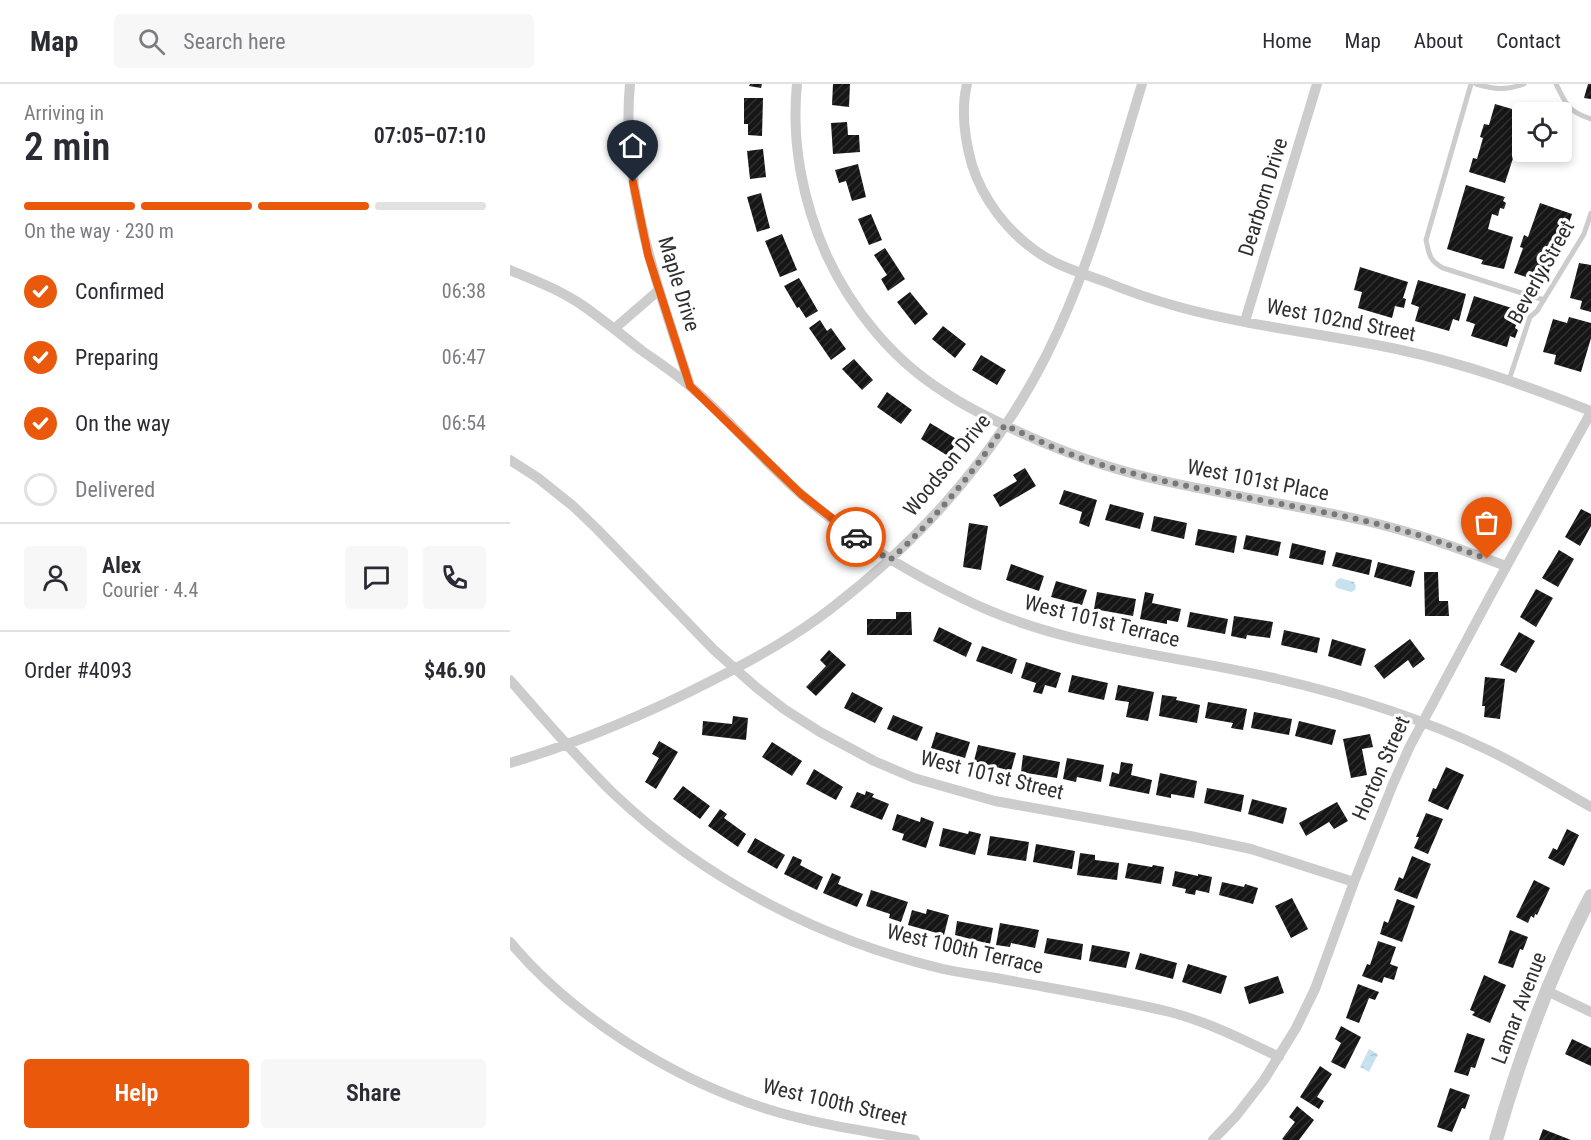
<!DOCTYPE html>
<html lang="en">
<head>
<meta charset="utf-8">
<style>
  :root { --surface:#fff; --page:#f7f7f7; --text:#2b2b33; --muted:#7c7c81; --line:#e1e1e2; --accent:#ea580c }
  body { margin:0; font-family:"Roboto Condensed",sans-serif; background:var(--page); color:var(--text); height:100vh; display:flex; flex-direction:column; font-size:22px; white-space:nowrap }
  * { box-sizing:border-box; margin:0 }
  p { font-size:20px; color:var(--muted) }
  .icon { flex:none; width:33px; height:33px; fill:none; stroke:currentColor; stroke-width:2; stroke-linecap:round; stroke-linejoin:round }
  .map { position:relative; flex:1; overflow:hidden }
  .sheet { display:flex; flex-direction:column; background:var(--surface); width:510px }
  .sheet>* { flex:none }
  .tools { position:absolute; left:1002px; top:18px; display:grid; gap:12px }
  .tools a { display:grid; place-items:center; width:60px; height:60px; border-radius:6px; background:var(--surface); box-shadow:0 3px 9px #0003; font-size:30px }
  .pin { position:absolute; display:grid; place-items:center; width:51px; height:51px; color:#fff; margin:-62px -26px; border-radius:50% 50% 50% 0; rotate:-45deg; box-shadow:0 0 6px #0007 }
  .pin .icon { rotate:45deg }
  .courier { position:absolute; display:grid; place-items:center; width:60px; height:60px; margin:-30px; border:4px solid #ea580c; border-radius:50%; background:#fff; color:#222; box-shadow:0 2px 8px #0007 }
  .headline em { font-style:normal; font-weight:600 }
  .headline div { display:flex; flex-direction:column-reverse }
  .headline { display:flex; align-items:center; justify-content:space-between; height:102px; padding:0 24px }
  h1 { font-size:39px; font-weight:600; line-height:45px }
  .bar { display:grid; grid-template-columns:repeat(4,1fr); gap:9px 6px; align-content:center; height:72px; padding:0 24px }
  .bar i { height:8px; border-radius:4px; background:var(--line) }
  .bar .on { background:var(--accent) }
  .bar p { grid-column:span 4 }
  .line { display:flex; align-items:center; gap:15px; padding:0 24px; border-top:2px solid var(--line) }
  .line div { flex:1 }
  .round { display:grid; place-items:center; flex:none; width:63px; height:63px; border-radius:6px; background:var(--page) }
  ol { padding:0 24px; list-style:none }
  li { display:flex; align-items:center; gap:18px; height:66px }
  li p { margin-inline-start:auto }
  li .icon { padding:6px; border-radius:50%; background:var(--accent); color:#fff; stroke-width:4 }
  li:last-child { color:var(--muted) }
  li i { width:33px; height:33px; border:3px solid var(--line); border-radius:50% }
  .button { display:flex; gap:12px; margin-top:auto; padding:12px 24px }
  .button a { flex:1; height:69px; border-radius:6px; background:var(--accent); color:#fff; font-size:24px; font-weight:600; line-height:69px; text-align:center }
  .button a+a { background:var(--page); color:var(--text) }
  header { display:flex; align-items:center; gap:36px; box-sizing:border-box; height:84px; padding:0 30px; background:var(--surface); border-bottom:2px solid var(--line) }
  header strong { font-size:28px }
  nav { display:flex; gap:33px; margin-inline-start:auto; font-size:21px }
  .search { width:420px; height:54px; background:var(--page); display:flex; align-items:center; gap:15px; box-sizing:border-box; padding:0 21px; border-radius:6px; color:var(--muted); font-size:22px }
  main { display:flex; flex:1; min-height:0 }
  .map>svg:first-child { display:block }
  .water { fill:url(#water-ripples) }
  .building { fill:url(#building-hatch) }
  .lines { fill:none; stroke-linecap:round; stroke-linejoin:round }
  .service { stroke:#ccc; stroke-width:5 }
  .minor { stroke:#ccc; stroke-width:10 }
  .tertiary { stroke:#ccc; stroke-width:14 }
  .done { stroke:#787878; stroke-width:6; stroke-dasharray:0 10.8 }
  .route { stroke:#ea580c; stroke-width:8 }
  .labels { text-anchor:middle; dominant-baseline:central; stroke-width:6; stroke-linejoin:round; paint-order:stroke }
  .street-label { font-size:21px; fill:#2f2f2f; stroke:#fff }
</style>
</head>
<body>
<header>
<strong>Map</strong>
<div class="search"><svg class="icon" aria-label="search" viewBox="0 0 24 24"><circle cx="10" cy="10" r="6"/><path d="M15 15l6 6"/></svg>Search here</div>
<nav><a>Home</a><a>Map</a><a>About</a><a>Contact</a></nav>
</header>
<main>
<section class="sheet">
<div class="headline"><div><h1>2 min</h1><p>Arriving in</p></div><em>07:05–07:10</em></div>
<div class="bar"><i class="on"></i><i class="on"></i><i class="on"></i><i></i><p>On the way · 230 m</p></div>
<ol>
<li><svg class="icon" aria-label="check" viewBox="0 0 24 24"><path d="M5 12l5 5 9-10"/></svg>Confirmed<p>06:38</p></li>
<li><svg class="icon" aria-label="check" viewBox="0 0 24 24"><path d="M5 12l5 5 9-10"/></svg>Preparing<p>06:47</p></li>
<li><svg class="icon" aria-label="check" viewBox="0 0 24 24"><path d="M5 12l5 5 9-10"/></svg>On the way<p>06:54</p></li>
<li><i></i>Delivered</li>
</ol>
<div class="line" style="height:108px"><a class="round"><svg class="icon" aria-label="person" viewBox="0 0 24 24"><circle cx="12" cy="8" r="4"/><path d="M4 21q1-7 8-7t8 7"/></svg></a><div><b>Alex</b><p>Courier · 4.4</p></div><a class="round"><svg class="icon" aria-label="chat" viewBox="0 0 24 24"><path d="M4 5h16v11H9l-5 4z"/></svg></a><a class="round"><svg class="icon" aria-label="phone" viewBox="0 0 24 24"><path d="M5 4h4l2 5-3 2q2 4 5 5l2-3 5 2v4C11 20 4 13 5 4z"/></svg></a></div>
<div class="line" style="height:78px"><div>Order #4093</div><b>$46.90</b></div>
<div class="button"><a>Help</a><a>Share</a></div>
</section>
<div class="map">
<svg width="1081" height="1056" viewBox="0 0 1081 1056">
  <defs>
    <pattern id="water-ripples" width="26" height="14" patternUnits="userSpaceOnUse" patternTransform="scale(1.5)"><rect width="26" height="14" fill="#c7e2ee"/><path d="M2 4q2-2 4 0t4 0M15 11q2-2 4 0t4 0" fill="none" stroke="#abc2cc"/></pattern>
    <pattern id="building-hatch" width="6" height="6" patternUnits="userSpaceOnUse" patternTransform="scale(1.5)"><rect width="6" height="6" fill="#161616"/><path d="M-1 1l2-2M0 6l6-6M5 7l2-2" fill="none" stroke="#303030"/></pattern>
  </defs>
  <rect width="100%" height="100%" fill="#fff"/>
  <path class="water" d="M830,494L844,498L846,502L845,506L841,508L827,504L825,501L826,497Z
    M859,965L868,970L859,988L850,983Z"/>
  <path class="building" d="M240,0H252L251,4L239,2Z
    M323,0H340L339,23L322,21Z
    M1078,0H1081V15L1074,14Z
    M234,14H253L252,52L238,51V40H234Z
    M985,20L1012,28V42L1009,55L1012,56V59L1008,73L1004,71L995,99L959,88L963,74L967,75L973,54L970,53L974,40L979,41Z
    M337,38L338,51H349L350,68L323,70L321,39Z
    M253,65L256,93L240,95L237,67Z
    M348,80L356,113L342,117L336,97L329,99L325,86Z
    M956,101L995,113L993,117L996,119L994,125L990,124L988,132L982,130L978,145L1003,153L994,185L971,180L973,176L937,165Z
    M251,109L260,144L247,148L237,113Z
    M1030,119L1062,130L1045,180L1042,179L1034,202L1024,199L1026,194L1020,192L1019,194L1004,189L1013,164L1010,163L1014,151L1018,153Z
    M361,130L372,156L359,161L348,135Z
    M272,150L287,186L270,193L255,157Z
    M375,164L395,195L378,207L371,195L377,191L364,171Z
    M1069,179L1081,181V228L1070,225L1072,217L1060,214Z
    M850,183L898,198L893,214L896,215L894,224L885,222L882,234L848,224L852,208L844,206Z
    M289,194L308,227L296,234L289,223L287,224L274,202Z
    M908,196L956,210L949,237L943,235L939,247L905,237L909,223L901,220Z
    M400,208L418,230L405,241L387,218Z
    M964,212L1011,227L1005,244L1008,246L1005,254L1000,252L997,263L961,252L965,240L956,237Z
    M1059,233L1081,239V254L1071,288L1044,280L1046,271L1033,268L1043,235L1057,239Z
    M310,236L317,247L321,244L336,265L321,276L299,244Z
    M433,242L456,260L445,274L422,255Z
    M471,271L496,286L487,301L462,286Z
    M344,275L363,296L352,306L332,285Z
    M377,308L402,326L391,340L367,323Z
    M420,339L448,356L438,372L411,355Z
    M515,384L526,402L490,423L483,411L507,397L503,391Z
    M554,406L587,416L579,443L569,439L572,428L549,420Z
    M600,420L634,429L630,445L595,436Z
    M1071,425L1081,430V442L1070,462L1055,453Z
    M644,432L677,439L674,455L641,447Z
    M459,439L478,442L471,486L453,483Z
    M688,445L727,452L724,469L685,461Z
    M736,451L771,458L768,472L733,465Z
    M782,459L816,467L813,481L779,474Z
    M1049,466L1064,475L1048,503L1032,494Z
    M826,468L862,476L859,491L822,482Z
    M868,478L905,487L901,503L864,493Z
    M501,480L534,492L529,507L496,496Z
    M914,488H928L929,517H938L939,532H915Z
    M546,497L577,506L572,521L541,513Z
    M1026,505L1043,514L1026,543L1010,533Z
    M587,508L626,515L623,532L584,525Z
    M635,508L644,510L642,519L671,525L668,538L657,536V540L630,535Z
    M386,528H401L402,551H357V535H386Z
    M680,528L718,535L715,550L677,543Z
    M724,532L763,538L760,554L737,551L736,555L721,552Z
    M429,543L462,559L456,573L423,557Z
    M774,546L810,554L807,569L771,561Z
    M1009,548L1025,557L1006,589L990,581Z
    M822,555L856,565L851,582L818,572Z
    M900,555L915,575L903,584L898,576L874,595L864,582Z
    M472,562L507,575L502,590L466,577Z
    M319,566L336,581L306,612L296,603L316,582L310,576Z
    M516,578L551,589L546,604L535,601L532,610L523,608L526,599L511,594Z
    M562,591L598,599L594,616L558,608Z
    M975,593L995,595L990,635L974,633L975,622H972Z
    M608,601L644,608L638,637L616,633L619,618L605,616Z
    M342,608L373,624L365,639L334,624Z
    M652,611L667,613L666,616L690,621L687,639L649,632Z
    M698,618L737,625L733,646L721,644L723,639L695,634Z
    M744,628L782,635L779,651L741,644Z
    M383,631L413,643L407,657L377,645Z
    M223,632L238,634L236,656L192,651L193,637L222,640Z
    M789,637L826,646L822,661L785,652Z
    M426,648L460,658L455,674L421,664Z
    M860,650L863,663L852,665L857,691L841,694L833,655Z
    M149,657L168,668L146,705L135,698L149,674L142,670Z
    M262,658L292,677L282,692L252,673Z
    M468,661L506,669L501,687L464,677Z
    M513,671L550,678L547,694L511,688Z
    M557,674L594,681L591,698L567,693L566,698L553,695Z
    M611,678L623,680L621,691L642,696L639,710L599,702L602,688L609,690Z
    M936,683L954,691L938,726L918,717L923,704L926,705Z
    M304,685L333,703L326,716L296,700Z
    M650,689L687,697L684,714L661,710V714L646,711Z
    M173,702L200,722L190,735L163,715Z
    M697,704L734,711L731,728L694,719Z
    M356,707L364,710L362,713L379,720L372,736L340,723L347,708L355,711Z
    M742,715L777,724L773,740L738,730Z
    M827,718L838,737L824,745L819,738L796,752L789,739Z
    M210,725L217,730L214,734L236,750L228,763L198,742Z
    M916,729L933,735L918,770L904,764L909,753H906Z
    M387,730L410,738L411,733L424,738L416,764L392,756L394,750L382,746Z
    M433,744L458,750L459,747L471,750L465,771L429,762Z
    M1057,745L1069,751L1054,782L1038,774L1043,764L1047,766Z
    M480,752L519,758L516,777L477,771Z
    M245,754L275,771L267,785L237,768Z
    M526,760L565,767L562,785L523,778Z
    M570,769L585,771V776L609,779L607,796L567,791Z
    M283,772L292,776L290,781L313,793L307,806L274,790Z
    M902,772L921,780L907,815L884,806L889,793L893,795Z
    M618,779L642,783L643,781L654,783L651,800L615,794Z
    M665,787L688,792V790L702,793L699,809L686,806L685,811L675,809L676,805L662,802Z
    M322,789L331,793L328,800L353,810L347,823L313,809Z
    M1024,796L1040,804L1027,831L1025,830L1024,834L1021,832L1018,839L1006,833Z
    M712,798L734,803L735,800L748,804L743,820L709,811Z
    M361,806L398,818L391,838L379,834L380,830L356,822Z
    M782,814L798,845L781,854L765,822Z
    M887,815L905,822L892,858L870,850L874,837L878,839Z
    M417,825L439,831L434,851L398,841L402,826L416,830Z
    M447,837L483,844L480,860L445,851Z
    M490,839L529,846L525,864L501,859L500,863L486,861Z
    M1000,846L1018,853L1013,866L1010,865L1003,884L988,879Z
    M537,854L573,860L571,876L534,869Z
    M868,857L886,863L880,880L888,883L884,896L874,893L872,899L852,892L857,880L860,881Z
    M582,861L620,868L616,884L579,877Z
    M630,869L667,879L663,895L625,885Z
    M678,880L717,892L711,910L672,898Z
    M974,891L996,901L980,939L962,931L965,928L960,926Z
    M768,892L774,909L739,920L734,903Z
    M848,900L869,908L865,916L859,914L849,939L836,934Z
    M831,942L851,953L835,985L821,978L831,959L825,955Z
    M957,949L975,955L965,984L961,983L958,992L944,988Z
    M1062,955L1081,964V982L1055,970Z
    M810,982L822,990L807,1013L814,1017L809,1025L790,1013Z
    M940,1004L960,1011L955,1025L952,1024L942,1048L927,1043Z
    M787,1022L804,1036L789,1056H774L772,1055L785,1038L779,1033Z
    M1033,1045L1061,1056H1029Z"/>
  <g class="lines">
    <path class="service" d="M961,0L916,156C919,170 919,176 933,184L1034,216
      M966,0C984,5 995,7 1014,0
      M1046,0C1057,21 1057,27 1081,35
      M999,296L1020,233L1027,227L1074,150L1081,129"/>
    <path class="minor" d="M120,0C110,105 149,204 180,302
      M287,0C281,59 293,119 317,172C342,226 383,276 434,308C456,323 481,335 505,346C550,367 597,384 645,395C715,411 786,421 856,437C904,448 950,465 996,482
      M457,0C451,25 455,56 462,81C473,115 496,146 526,167C546,182 572,189 596,198C620,208 644,216 669,223C742,243 818,250 891,266C957,280 1019,303 1081,327
      M0,186C24,196 50,206 72,221C92,235 112,251 131,266C148,278 165,289 181,303C220,336 253,377 291,410C340,453 394,486 452,514C551,564 662,570 768,595C841,612 911,634 978,666C1014,683 1047,704 1081,723
      M735,237L807,0
      M104,245L149,206
      M0,376L28,394L63,422L87,445L204,566L247,604L274,625L310,648L364,677L404,694L485,717L680,752L741,765L844,798
      M0,596C34,635 67,674 104,710C195,796 311,856 433,885C451,889 469,891 486,894C544,905 603,914 660,928C698,938 734,956 769,973
      M0,679C71,658 139,629 205,595C246,574 286,552 323,523C411,455 487,370 537,270C580,184 604,91 632,0
      M0,858C64,934 163,995 257,1025C305,1040 356,1047 405,1056
      M1037,907L1081,928
      M703,1056L726,1032L754,996L786,944L805,905L844,798L883,700L900,662L978,516L1081,328"/>
    <path class="tertiary" d="M986,1056C1010,972 1040,889 1081,812"/>
  </g>
  <g class="lines">
    <path class="done" d="M346,453L380,476C424,436 462,391 495,341C528,357 561,372 596,382C681,407 769,417 855,437C897,446 937,460 977,475"/>
    <path class="route" d="M123,98L138,171L180,302L291,410L346,453"/>
  </g>
  <g class="labels">
    <g class="street-label">
      <text transform="translate(753 113) rotate(-73)">Dearborn Drive</text>
      <text transform="translate(1031 188) rotate(-61)">Beverly Street</text>
      <text transform="translate(169 200) rotate(73)">Maple Drive</text>
      <text transform="translate(831 236) rotate(11)">West 102nd Street</text>
      <text transform="translate(437 381) rotate(-51)">Woodson Drive</text>
      <text transform="translate(748 396) rotate(11)">West 101st Place</text>
      <text transform="translate(592 537) rotate(14)">West 101st Terrace</text>
      <text transform="translate(871 684) rotate(-66)">Horton Street</text>
      <text transform="translate(482 691) rotate(14)">West 101st Street</text>
      <text transform="translate(455 865) rotate(13)">West 100th Terrace</text>
      <text transform="translate(1009 924) rotate(-69)">Lamar Avenue</text>
      <text transform="translate(325 1018) rotate(13)">West 100th Street</text>
    </g>
  </g>
</svg>
<div class="tools">
<a><svg class="icon" aria-label="locate" viewBox="0 0 24 24"><circle cx="12" cy="12" r="6"/><path d="M12 2v4M12 18v4M2 12h4M18 12h4"/></svg></a>
</div>
<div class="pin" style="left:977px;top:475px;background:#ea580c"><svg class="icon" aria-label="bag" viewBox="0 0 24 24"><path d="M5 8h14l-1 12H6zM9 8a3 3 0 0 1 6 0"/></svg></div>
<div class="pin" style="left:123px;top:98px;background:#1f2937"><svg class="icon" aria-label="home" viewBox="0 0 24 24"><path d="M3 11l9-7 9 7M6 9v11h12V9"/></svg></div>
<div class="courier" style="left:346px;top:453px"><svg class="icon" aria-label="car" viewBox="0 0 24 24"><path d="M5 17H2v-5l4-1 3-4h7l3 4 3 1v5h-3M9 17h6M6 11h13"/><circle cx="7" cy="17" r="2"/><circle cx="17" cy="17" r="2"/></svg></div>
</div>
</main>
</body>
</html>
